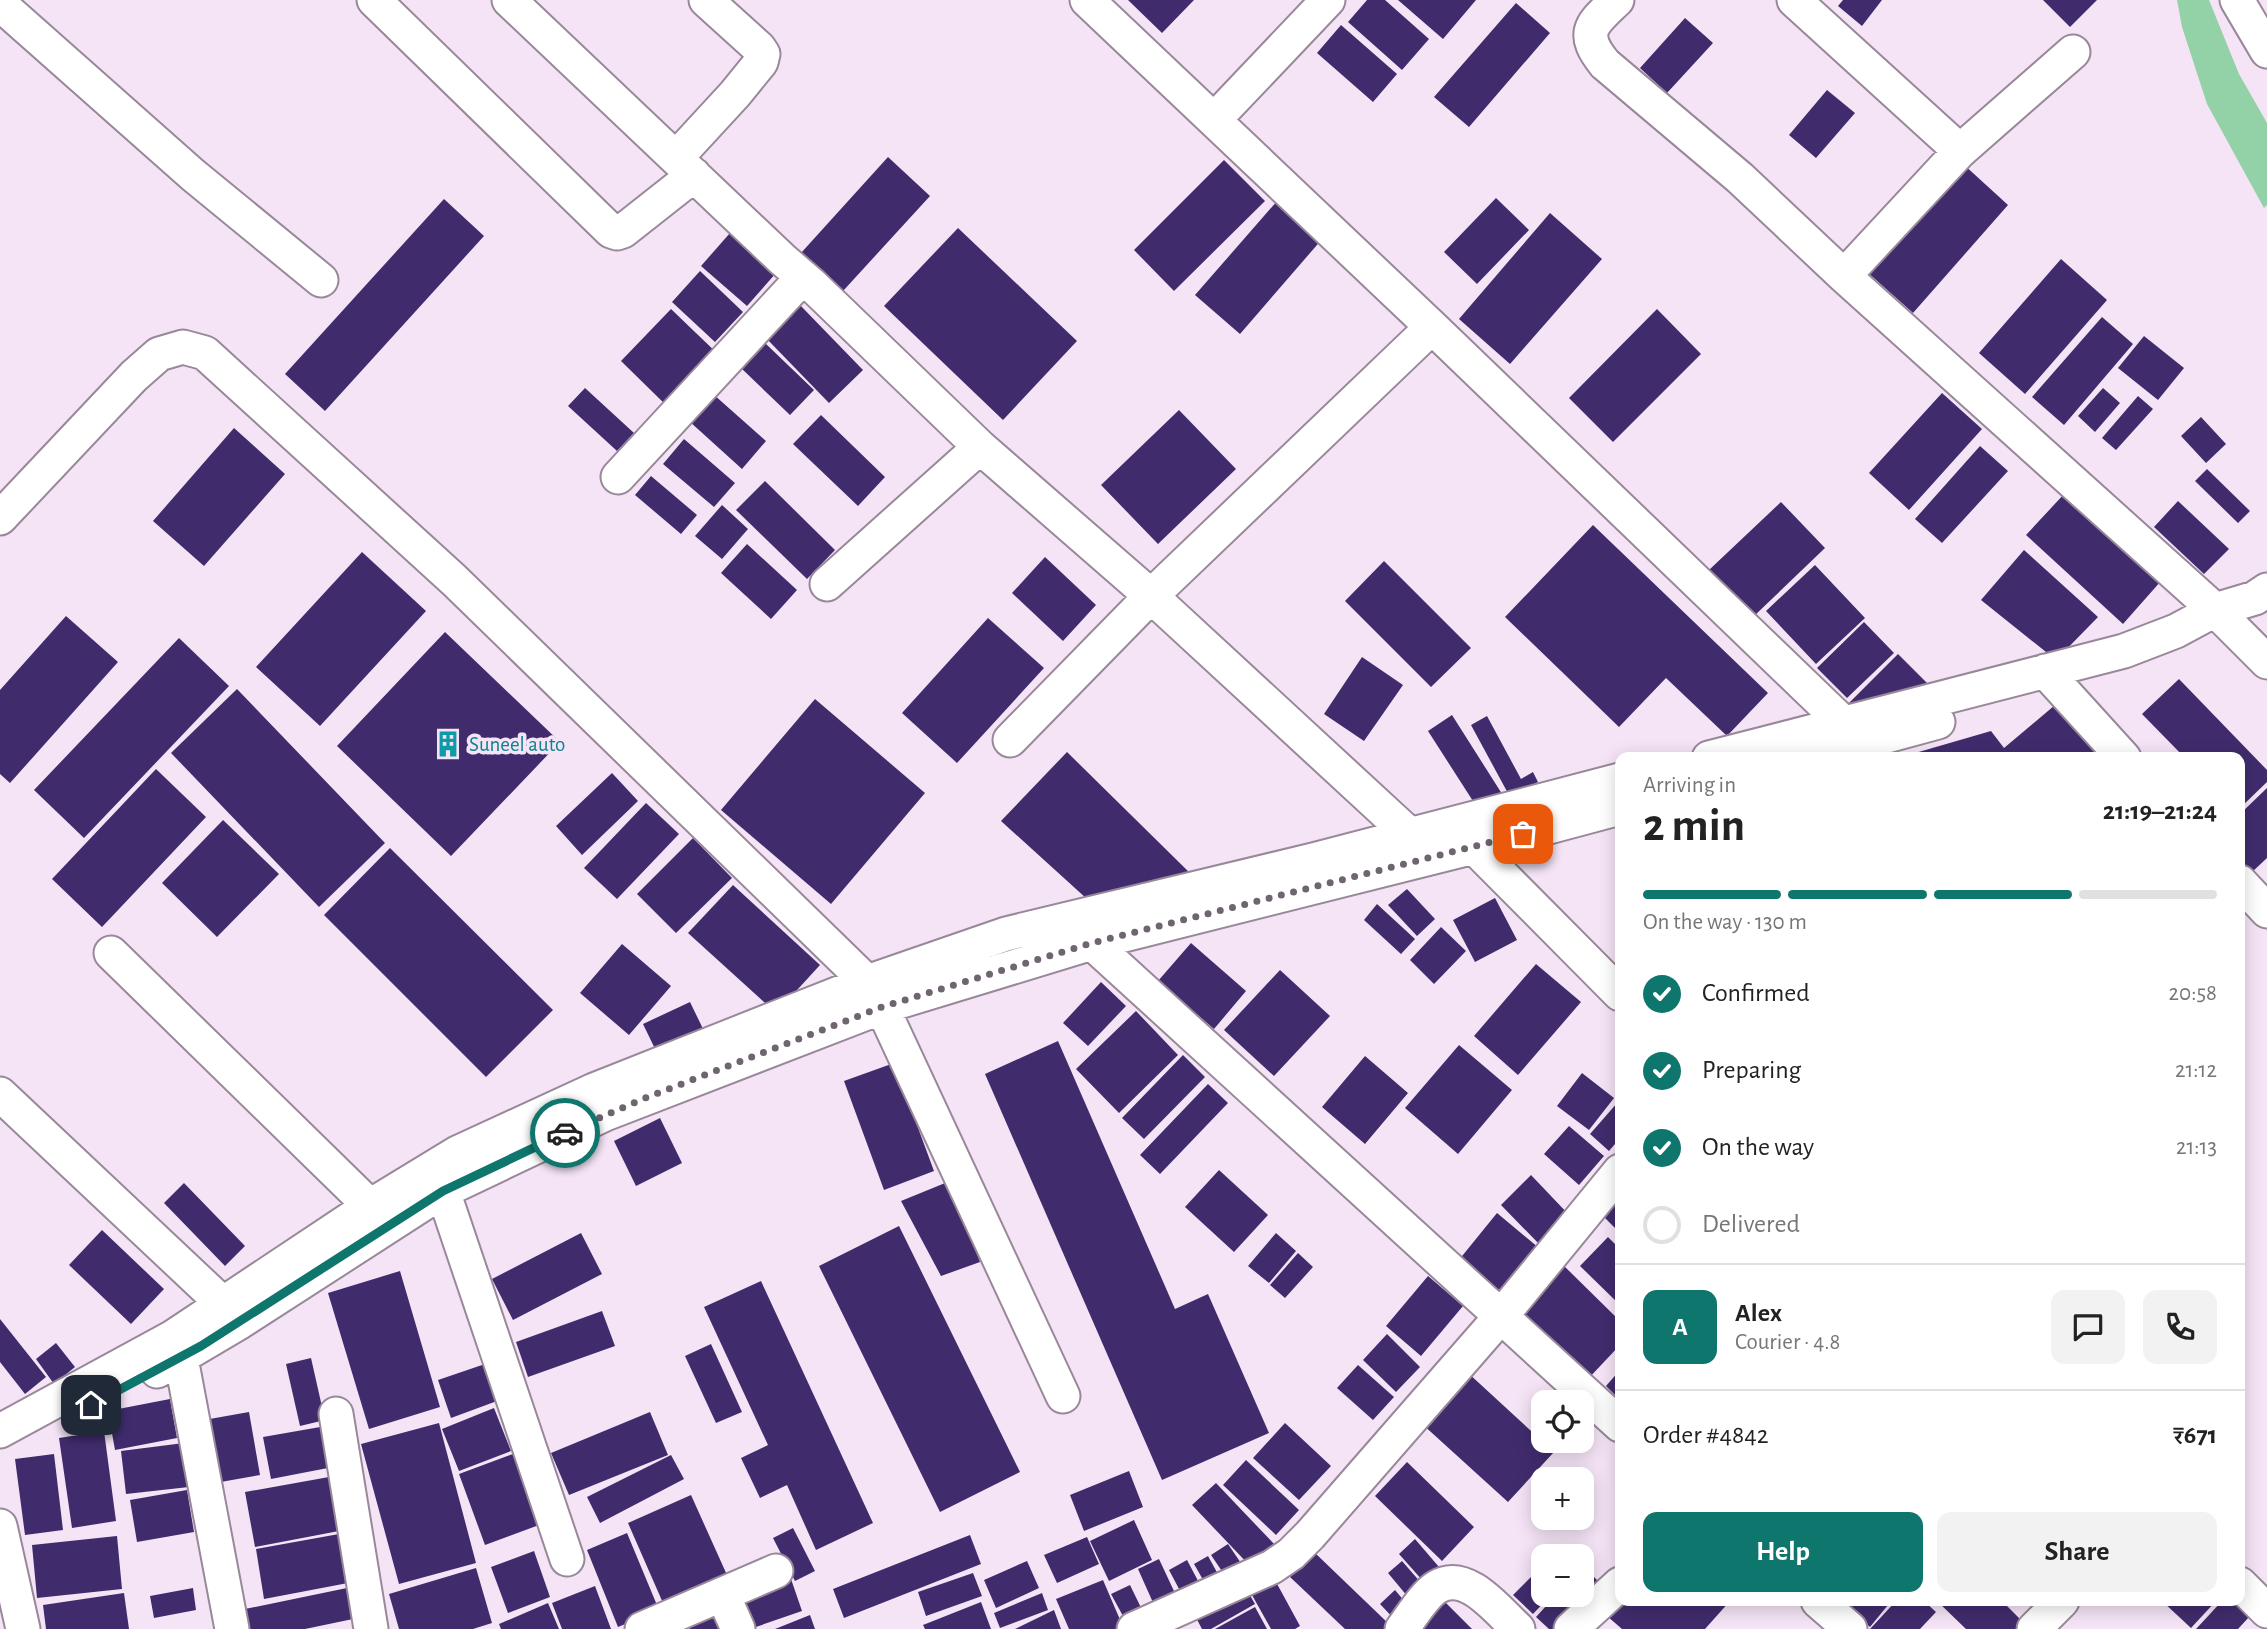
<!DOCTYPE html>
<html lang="en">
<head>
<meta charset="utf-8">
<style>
  :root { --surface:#fff; --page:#f2f2f2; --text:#222; --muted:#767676; --line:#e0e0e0; --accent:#0f766e }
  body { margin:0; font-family:"Alegreya Sans",sans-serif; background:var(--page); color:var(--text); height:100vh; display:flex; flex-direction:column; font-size:26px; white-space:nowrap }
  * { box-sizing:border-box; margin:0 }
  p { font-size:23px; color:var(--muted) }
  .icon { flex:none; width:38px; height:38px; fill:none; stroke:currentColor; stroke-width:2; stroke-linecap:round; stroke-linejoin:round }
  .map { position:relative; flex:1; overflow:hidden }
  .sheet { position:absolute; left:1615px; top:752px; width:630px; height:854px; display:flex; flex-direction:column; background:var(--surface); border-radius:14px; box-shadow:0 4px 18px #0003 }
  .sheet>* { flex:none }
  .controls { position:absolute; left:1531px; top:1390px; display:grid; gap:14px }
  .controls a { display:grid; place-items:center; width:63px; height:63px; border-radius:14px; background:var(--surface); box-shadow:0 4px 18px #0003; font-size:35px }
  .pin { position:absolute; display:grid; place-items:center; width:60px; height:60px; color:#fff; margin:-30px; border-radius:14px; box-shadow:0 4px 10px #0006 }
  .courier { position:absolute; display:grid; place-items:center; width:70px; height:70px; margin:-35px; border:5px solid #0f766e; border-radius:50%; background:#fff; color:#222; box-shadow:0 2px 9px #0007 }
  .overview em { font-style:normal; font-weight:600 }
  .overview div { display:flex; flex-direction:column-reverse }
  .overview { display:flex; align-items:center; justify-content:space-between; height:119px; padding:0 28px }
  h1 { font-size:46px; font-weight:600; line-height:52px }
  .bar { display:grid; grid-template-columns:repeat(4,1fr); gap:10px 7px; align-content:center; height:84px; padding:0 28px }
  .bar i { height:9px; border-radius:5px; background:var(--line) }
  .bar .on { background:var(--accent) }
  .bar p { grid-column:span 4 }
  .line { display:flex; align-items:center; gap:18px; padding:0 28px; border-top:2px solid var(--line) }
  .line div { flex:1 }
  .round { display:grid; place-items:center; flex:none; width:74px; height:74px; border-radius:14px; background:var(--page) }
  ol { padding:0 28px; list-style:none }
  li { display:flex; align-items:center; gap:21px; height:77px }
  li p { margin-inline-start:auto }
  li .icon { padding:7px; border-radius:50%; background:var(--accent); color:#fff; stroke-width:4 }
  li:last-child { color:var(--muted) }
  li i { width:38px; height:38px; border:4px solid var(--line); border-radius:50% }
  .cta { display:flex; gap:14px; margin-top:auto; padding:14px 28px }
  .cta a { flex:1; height:80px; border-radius:14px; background:var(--accent); color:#fff; font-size:28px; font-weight:600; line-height:80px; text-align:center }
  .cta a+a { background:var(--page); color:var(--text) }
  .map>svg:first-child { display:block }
  .green { fill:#93d1a7 }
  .building { fill:#402c6d }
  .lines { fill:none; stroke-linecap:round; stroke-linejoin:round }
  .minor-casing { stroke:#988899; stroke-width:37 }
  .minor { stroke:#fff; stroke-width:33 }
  .done { stroke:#6f6570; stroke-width:7; stroke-dasharray:0 12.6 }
  .route { stroke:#0f766e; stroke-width:9 }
  .labels { text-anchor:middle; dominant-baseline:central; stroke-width:7; stroke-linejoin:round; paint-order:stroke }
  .culture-label { font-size:21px; fill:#0d838f; stroke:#f5e4f6; text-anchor:start }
</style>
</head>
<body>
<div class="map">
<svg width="2267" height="1629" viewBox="0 0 2267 1629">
  <rect width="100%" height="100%" fill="#f5e4f6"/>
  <path class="green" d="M2177,0H2209L2239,74L2267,123V205L2264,208L2207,104L2182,27Z"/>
  <path class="building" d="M1128,0H1194L1162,33Z
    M1367,0H1385L1429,39L1402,70L1348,22Z
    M1398,0H1476L1443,39Z
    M1843,0H1882L1862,26L1838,6Z
    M2043,0H2097L2070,27Z
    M1516,3L1550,33L1469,127L1434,97Z
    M1685,18L1713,43L1667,93L1640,68Z
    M1341,25L1397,74L1373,102L1317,53Z
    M1827,90L1855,113L1816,158L1789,135Z
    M888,157L930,196L843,291L801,253Z
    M1224,160L1265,201L1174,291L1134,250Z
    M1962,163L2008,205L1913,313L1866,271Z
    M1496,198L1529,230L1477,284L1444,252Z
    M444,199L484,236L325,411L285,374Z
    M1278,200L1323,238L1240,334L1195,295Z
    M1550,213L1602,259L1510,364L1459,319Z
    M958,228L1077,341L1003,420L884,306Z
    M730,233L776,273L747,306L701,266Z
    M2061,259L2107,300L2025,394L1979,353Z
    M700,271L743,312L715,342L672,302Z
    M799,304L863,370L829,403L765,337Z
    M671,309L721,357L670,409L621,361Z
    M1657,309L1701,354L1613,442L1569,398Z
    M2102,317L2133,344L2064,425L2032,397Z
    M2144,336L2184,368L2158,400L2118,368Z
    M765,343L814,390L790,415L741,368Z
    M585,388L634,433L617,451L568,406Z
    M2103,388L2120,403L2095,432L2078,416Z
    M1942,393L1982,429L1909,510L1869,473Z
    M713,394L766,441L742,469L689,421Z
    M2138,396L2153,409L2116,450L2102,438Z
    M1179,410L1236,469L1158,544L1101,485Z
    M821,415L885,477L858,506L793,444Z
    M2201,417L2226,444L2206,463L2181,436Z
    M234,428L285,474L204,566L153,521Z
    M684,439L735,483L714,507L663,464Z
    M1980,446L2008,471L1942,543L1915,519Z
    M2207,469L2250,511L2238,523L2195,481Z
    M651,476L697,515L681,534L635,495Z
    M765,481L835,550L807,579L736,510Z
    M2065,493L2161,581L2123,624L2026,535Z
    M2178,501L2229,549L2204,574L2154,527Z
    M1781,502L1825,548L1753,617L1709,570Z
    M722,505L748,529L722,559L695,536Z
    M1593,525L1768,693L1727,736L1666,678L1619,727L1505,617Z
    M747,544L797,590L771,619L721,573Z
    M2024,550L2098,617L2056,660L1981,600Z
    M362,552L426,611L320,726L256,667Z
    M1045,557L1096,605L1063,641L1012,593Z
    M1384,561L1471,648L1431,687L1345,601Z
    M1815,565L1865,618L1816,664L1766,611Z
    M66,616L118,662L10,783L0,774V690Z
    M988,618L1044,668L957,763L902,713Z
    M1864,622L1894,653L1847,698L1817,668Z
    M445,632L560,742L451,856L337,746Z
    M179,638L229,686L84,838L34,790Z
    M1898,654L1931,687L1852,717L1847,705Z
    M1362,657L1403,685L1364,741L1324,714Z
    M2179,679L2267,770V782L2240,808V758H2185L2142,714Z
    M237,689L385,843L319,907L171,753Z
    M815,699L925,793L831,904L721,810Z
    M2061,700L2112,758H1898L1991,731L2004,748Z
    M1452,715L1504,797L1480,812L1428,731Z
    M1487,716L1521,779L1533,772L1538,782L1510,797L1471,725Z
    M1067,752L1194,877L1098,909L1001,821Z
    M156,769L206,817L102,927L52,879Z
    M612,773L638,801L582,855L556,826Z
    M2267,788V858L2251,873L2240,861V814Z
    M646,803L679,834L617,899L584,868Z
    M223,820L279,874L217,937L162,883Z
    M693,838L732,878L676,933L637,894Z
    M390,848L553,1010L486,1077L324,915Z
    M733,885L820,965L776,1013L688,933Z
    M1407,889L1435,919L1417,936L1388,905Z
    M1495,898L1517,940L1475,962L1453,920Z
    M1377,904L1415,939L1401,954L1364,920Z
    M1441,927L1466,951L1434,984L1410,960Z
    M1191,943L1246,991L1214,1029L1158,981Z
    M622,944L671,986L629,1035L580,993Z
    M1536,964L1581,1002L1518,1075L1474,1036Z
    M1280,970L1330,1016L1274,1076L1224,1030Z
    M1101,982L1126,1006L1088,1046L1063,1023Z
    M690,1002L706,1035L659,1057L643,1024Z
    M1136,1011L1178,1055L1119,1113L1076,1069Z
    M1058,1041L1175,1309L1208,1294L1269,1433L1162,1480L985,1074Z
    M1459,1045L1512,1090L1458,1154L1405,1108Z
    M1183,1055L1205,1077L1144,1139L1122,1118Z
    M1365,1056L1408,1093L1365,1144L1322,1107Z
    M894,1063L934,1171L884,1190L844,1081Z
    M1582,1073L1614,1098L1589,1130L1557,1106Z
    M1208,1084L1228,1103L1160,1174L1140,1155Z
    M1618,1102L1620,1104V1138L1609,1151L1590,1134Z
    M660,1118L682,1163L636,1186L614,1141Z
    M1569,1126L1604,1156L1579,1185L1544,1154Z
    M1219,1170L1268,1215L1234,1252L1185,1207Z
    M1531,1175L1571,1217L1541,1246L1501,1205Z
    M950,1181L980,1262L941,1276L901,1201Z
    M184,1183L245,1246L225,1266L164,1203Z
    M1620,1196V1233L1602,1215Z
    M1497,1213L1545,1253L1501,1306L1454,1266Z
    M899,1226L1020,1472L940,1512L819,1266Z
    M102,1230L164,1289L131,1324L69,1265Z
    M581,1233L602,1274L513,1320L492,1279Z
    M1276,1233L1296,1251L1269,1283L1248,1266Z
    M1608,1237L1620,1249V1305L1580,1266Z
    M1298,1253L1313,1267L1285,1298L1270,1285Z
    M1560,1262L1620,1321V1345L1587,1380L1513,1310Z
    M400,1271L440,1407L369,1429L328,1293Z
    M1428,1276L1463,1306L1421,1356L1386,1326Z
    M761,1281L873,1523L816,1550L787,1485L760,1498L741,1458L768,1445L704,1307Z
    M602,1311L615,1346L528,1377L516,1342Z
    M0,1319L46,1377L25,1394L0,1362Z
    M1387,1334L1420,1367L1396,1392L1363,1360Z
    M56,1343L75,1367L54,1384L36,1359Z
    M711,1344L742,1412L716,1423L685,1356Z
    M311,1358L325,1420L300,1426L286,1364Z
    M485,1364L497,1401L451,1418L438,1380Z
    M1358,1365L1394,1397L1373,1420L1337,1388Z
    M1620,1370V1400L1606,1386Z
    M1467,1372L1554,1452L1508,1502L1421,1423Z
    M170,1399L177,1438L115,1450L108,1411Z
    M494,1408L511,1451L459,1471L442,1429Z
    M249,1412L260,1475L215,1483L204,1420Z
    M650,1412L668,1455L569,1495L551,1453Z
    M439,1423L476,1563L399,1584L361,1444Z
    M1285,1423L1331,1466L1299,1500L1253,1458Z
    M326,1426L333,1467L271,1479L263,1437Z
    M104,1431L116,1521L72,1528L59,1438Z
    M184,1443L189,1487L126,1494L121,1451Z
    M54,1454L63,1530L25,1535L15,1459Z
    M513,1454L539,1525L485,1545L459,1474Z
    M671,1455L684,1479L600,1523L587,1497Z
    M1246,1460L1299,1510L1276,1535L1223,1485Z
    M1407,1462L1474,1527L1442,1561L1375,1496Z
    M1129,1471L1143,1507L1084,1531L1070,1495Z
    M329,1477L339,1531L255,1547L245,1492Z
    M1216,1483L1275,1545L1251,1567L1192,1505Z
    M187,1490L194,1532L137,1542L130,1500Z
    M691,1495L727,1575L663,1603L628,1523Z
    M1134,1520L1152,1560L1109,1581L1090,1541Z
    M793,1528L815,1571L795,1581L773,1538Z
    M627,1533L659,1610L618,1627L587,1550Z
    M339,1534L348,1583L264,1599L256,1549Z
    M970,1535L981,1564L844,1618L833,1589Z
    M117,1536L122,1589L37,1598L32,1545Z
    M1087,1537L1099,1564L1057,1583L1044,1555Z
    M1415,1539L1439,1567L1423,1581L1399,1554Z
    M1228,1544L1247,1572L1230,1583L1211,1555Z
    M534,1551L550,1597L508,1613L491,1567Z
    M1314,1552L1390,1625L1387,1629H1345L1290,1577Z
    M1208,1556L1224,1585L1210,1592L1194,1564Z
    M1159,1559L1181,1606L1159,1616L1138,1569Z
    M1187,1560L1205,1594L1187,1604L1169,1570Z
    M1027,1561L1039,1588L996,1608L984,1580Z
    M1402,1561L1422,1584L1408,1597L1388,1573Z
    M1544,1564V1594H1552L1533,1614L1513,1595Z
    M1582,1565L1601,1584L1558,1629H1549L1536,1617L1557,1594H1582Z
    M476,1568L492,1623L473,1629H399L389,1594Z
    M973,1573L982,1596L926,1616L918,1592Z
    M791,1579L802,1611L750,1629L738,1598Z
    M1103,1580L1124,1629H1069L1056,1599Z
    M1276,1582L1300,1626L1295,1629H1271L1252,1595Z
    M1130,1585L1147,1620L1129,1627L1111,1594Z
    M1244,1585L1255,1604L1211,1629H1202L1194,1614Z
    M595,1586L611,1629H562L552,1603Z
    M193,1588L196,1610L154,1618L150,1596Z
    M347,1588L353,1619L305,1629H249L245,1609Z
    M1395,1590L1411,1609L1397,1622L1380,1604Z
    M124,1593L129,1629H46L43,1605Z
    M1042,1593L1048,1610L1000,1628L994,1613Z
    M1440,1597L1472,1629H1412Z
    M1620,1601H1730L1705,1629H1622L1607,1616Z
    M1846,1601H1884L1888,1605L1870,1627L1843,1604Z
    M1896,1601H1924L1936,1612L1920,1629H1870Z
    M1937,1601H2002L2026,1625L2022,1629H1966Z
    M2162,1601H2216L2191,1628Z
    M2222,1601H2231L2249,1617L2238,1629H2196Z
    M981,1602L991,1629H925L923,1625Z
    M548,1603L559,1629H501L499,1624Z
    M1255,1607L1267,1629H1215Z
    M1054,1610L1061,1629H1015Z
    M721,1613L726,1629H690L689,1625Z
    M810,1615L815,1629H775Z"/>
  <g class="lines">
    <g class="minor-casing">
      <path id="minor" d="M374,0L611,231L617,233L623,231L694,175
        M509,0L782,259L811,284L980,447L1151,596L1410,835
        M1087,0L1432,327L1863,742
        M1617,0C1592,24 1579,32 1605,64L1740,178L1844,276L2215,610L2267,662
        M1794,0L1960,151
        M2237,0L2267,51
        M0,4L193,175L321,280
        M1214,120L1328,0
        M676,158L735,94L761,62L763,54L759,48L706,0
        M1844,276L1960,151L2073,52
        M618,477L803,277
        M0,518L134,376L159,354L183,347L205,353L454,580L867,982L882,1007L1063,1396
        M827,584L980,447
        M2045,671L2124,758
        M1010,740L1151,596L1432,327
        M1709,758L2124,651L2176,631L2215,610L2255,598L2267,590
        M1806,758L1938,722
        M1467,830L1474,847L1620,994
        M2240,882L2267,911
        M1085,927L1092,943L1620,1425
        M111,953L370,1206L382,1223
        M0,1094L222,1303L237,1319
        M443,1191L567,1559
        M181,1358L232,1629
        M157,1371L240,1322L443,1191L605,1114L882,1007L1092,943L1474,847L1620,808
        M336,1414L371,1629
        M0,1431L173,1337L370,1206L457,1153L594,1090L867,982L1006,934L1313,860L1620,780
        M0,1526L23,1629
        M2240,1584L2267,1611
        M723,1595L738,1629
        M1818,1601L1850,1629
        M642,1629L776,1571
        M1134,1629L1272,1567L1291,1554L1310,1535L1502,1315L1620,1171
        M1402,1629C1411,1617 1425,1594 1437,1587C1467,1569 1498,1611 1518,1629
        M1571,1629L1620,1584
        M2034,1629L2062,1601"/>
    </g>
    <use href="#minor" class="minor"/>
  </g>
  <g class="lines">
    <path class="done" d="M565,1133L645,1098L882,1007L1092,943L1523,834"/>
    <path class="route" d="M91,1405L201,1346L443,1191L565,1133"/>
  </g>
  <defs>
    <g id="building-bare" transform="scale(2.1)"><path d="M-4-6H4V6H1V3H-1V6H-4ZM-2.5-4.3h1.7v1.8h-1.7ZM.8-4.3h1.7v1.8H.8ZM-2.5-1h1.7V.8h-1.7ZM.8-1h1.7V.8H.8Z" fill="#0f9aa8" stroke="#f5e4f6" stroke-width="2.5" paint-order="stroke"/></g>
  </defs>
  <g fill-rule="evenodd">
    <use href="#building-bare" x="448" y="744"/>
  </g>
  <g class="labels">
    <g class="culture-label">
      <text x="469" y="744">Suneel auto</text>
    </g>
  </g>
</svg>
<div class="controls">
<a><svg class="icon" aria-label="locate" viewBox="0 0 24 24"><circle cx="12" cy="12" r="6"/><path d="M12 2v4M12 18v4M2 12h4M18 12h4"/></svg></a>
<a>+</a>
<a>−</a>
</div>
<div class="pin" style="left:1523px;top:834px;background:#ea580c"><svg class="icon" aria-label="bag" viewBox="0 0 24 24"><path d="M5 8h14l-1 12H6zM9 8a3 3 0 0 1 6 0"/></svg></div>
<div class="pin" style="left:91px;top:1405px;background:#1f2937"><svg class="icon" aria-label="home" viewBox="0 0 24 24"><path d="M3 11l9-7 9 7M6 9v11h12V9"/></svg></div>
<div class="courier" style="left:565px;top:1133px"><svg class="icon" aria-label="car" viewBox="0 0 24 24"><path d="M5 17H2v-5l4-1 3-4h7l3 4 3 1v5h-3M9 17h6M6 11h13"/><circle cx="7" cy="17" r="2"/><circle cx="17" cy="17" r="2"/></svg></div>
<section class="sheet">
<div class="overview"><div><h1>2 min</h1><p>Arriving in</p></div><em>21:19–21:24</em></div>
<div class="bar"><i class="on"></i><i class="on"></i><i class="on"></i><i></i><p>On the way · 130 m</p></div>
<ol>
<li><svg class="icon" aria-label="check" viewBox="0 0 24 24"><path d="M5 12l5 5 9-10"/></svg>Confirmed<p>20:58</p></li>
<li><svg class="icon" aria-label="check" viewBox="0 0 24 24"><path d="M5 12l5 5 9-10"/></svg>Preparing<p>21:12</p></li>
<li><svg class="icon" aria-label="check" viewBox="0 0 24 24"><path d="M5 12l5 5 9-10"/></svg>On the way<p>21:13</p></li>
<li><i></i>Delivered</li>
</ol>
<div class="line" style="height:126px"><b class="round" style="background:var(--accent);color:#fff">A</b><div><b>Alex</b><p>Courier · 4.8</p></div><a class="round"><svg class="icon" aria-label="chat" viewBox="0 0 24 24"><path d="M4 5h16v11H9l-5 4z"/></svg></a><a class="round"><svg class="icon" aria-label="phone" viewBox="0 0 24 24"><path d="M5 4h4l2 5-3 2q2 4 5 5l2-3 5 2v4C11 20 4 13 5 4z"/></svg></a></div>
<div class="line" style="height:91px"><div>Order #4842</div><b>₹671</b></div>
<div class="cta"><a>Help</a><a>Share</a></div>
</section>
</div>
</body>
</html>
